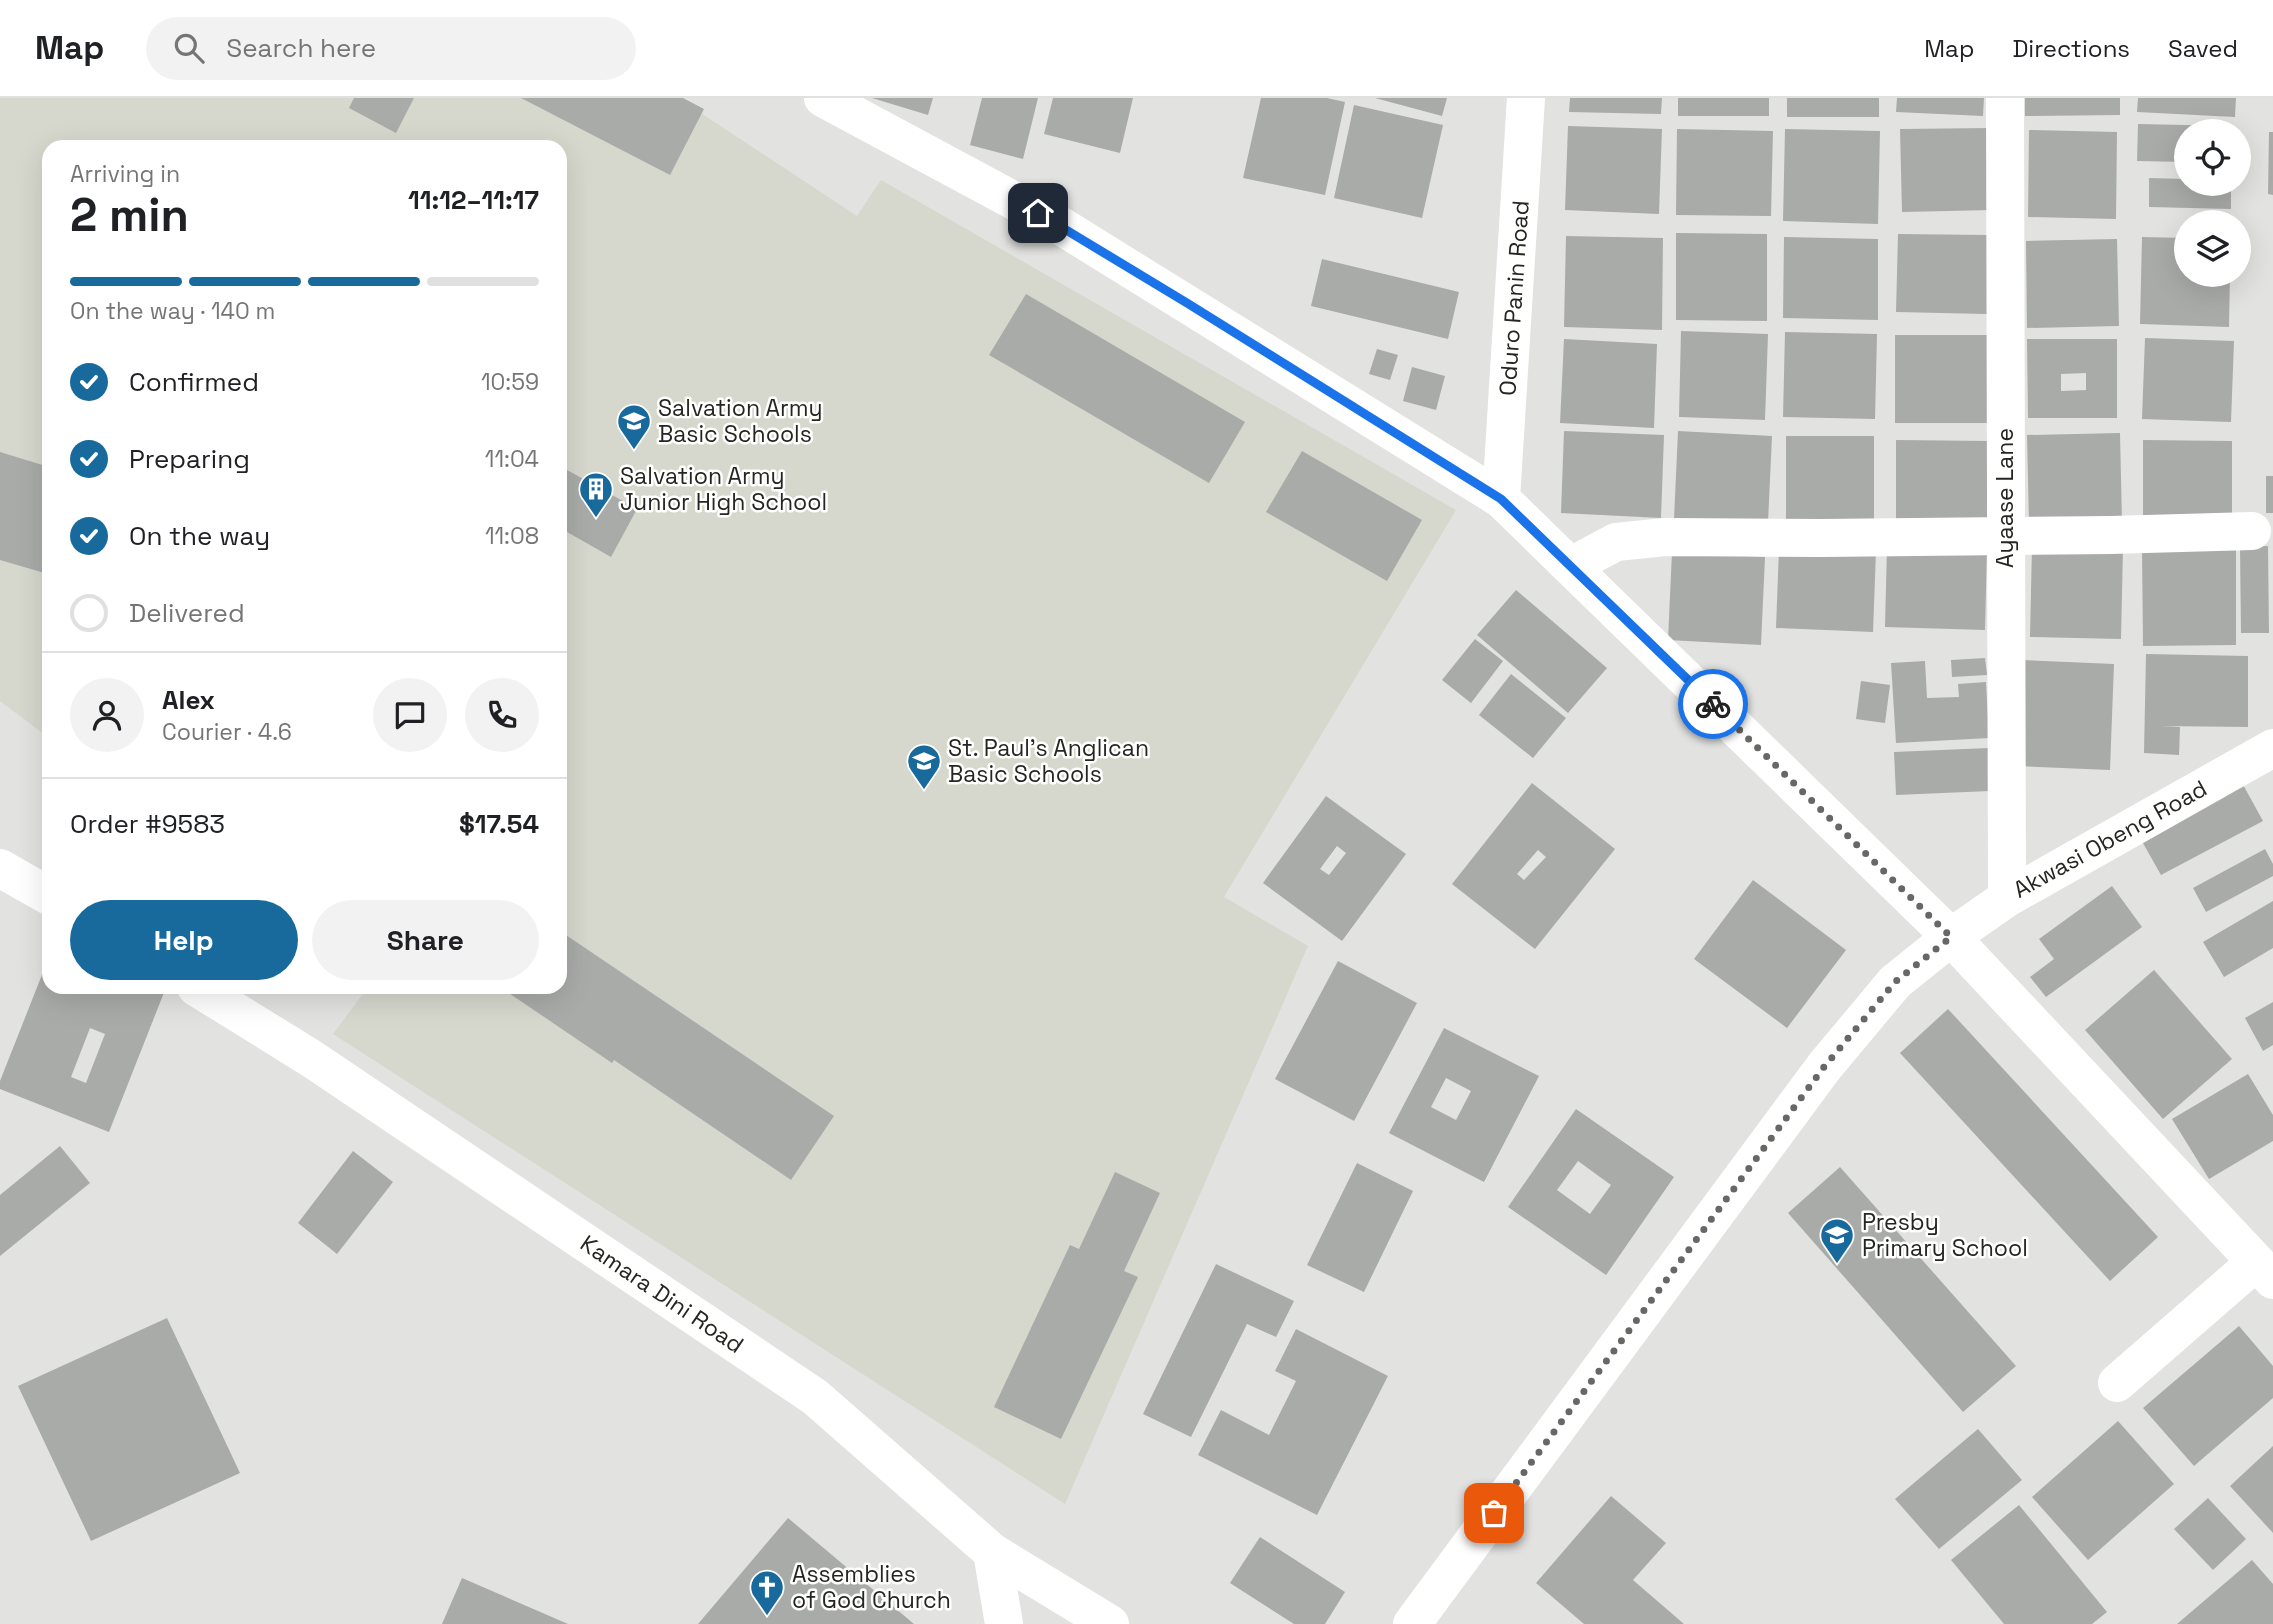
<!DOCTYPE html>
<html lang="en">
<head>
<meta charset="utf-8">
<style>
  :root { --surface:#fff; --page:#f2f2f2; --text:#202124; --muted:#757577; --line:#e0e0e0; --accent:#196a9c }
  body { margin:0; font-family:"Space Grotesk",sans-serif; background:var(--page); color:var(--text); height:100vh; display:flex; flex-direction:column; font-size:26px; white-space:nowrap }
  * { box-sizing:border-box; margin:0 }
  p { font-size:23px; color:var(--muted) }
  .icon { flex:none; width:38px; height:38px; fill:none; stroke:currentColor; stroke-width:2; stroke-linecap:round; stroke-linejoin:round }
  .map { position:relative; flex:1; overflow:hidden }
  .side { position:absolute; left:42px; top:42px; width:525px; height:854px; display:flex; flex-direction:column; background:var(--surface); border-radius:21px; box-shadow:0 7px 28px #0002 }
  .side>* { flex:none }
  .tools { position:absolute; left:2174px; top:21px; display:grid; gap:14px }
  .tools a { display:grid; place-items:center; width:77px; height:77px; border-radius:50%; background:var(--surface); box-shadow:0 7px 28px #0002; font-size:35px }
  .pin { position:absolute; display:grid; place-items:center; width:60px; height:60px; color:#fff; margin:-30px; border-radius:14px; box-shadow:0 4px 10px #0006 }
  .courier { position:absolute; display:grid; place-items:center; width:70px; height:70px; margin:-35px; border:5px solid #1a73e8; border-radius:50%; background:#fff; color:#222; box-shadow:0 2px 9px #0007 }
  .summary em { font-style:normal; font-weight:600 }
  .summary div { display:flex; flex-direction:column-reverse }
  .summary { display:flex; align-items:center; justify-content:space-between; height:119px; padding:0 28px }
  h1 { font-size:46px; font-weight:600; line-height:52px }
  .bar { display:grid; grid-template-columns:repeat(4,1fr); gap:10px 7px; align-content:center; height:84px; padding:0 28px }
  .bar i { height:9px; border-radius:5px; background:var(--line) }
  .bar .active { background:var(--accent) }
  .bar p { grid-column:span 4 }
  .line { display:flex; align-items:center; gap:18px; padding:0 28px; border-top:2px solid var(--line) }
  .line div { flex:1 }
  .round { display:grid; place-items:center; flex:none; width:74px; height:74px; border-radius:37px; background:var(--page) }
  ol { padding:0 28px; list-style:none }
  li { display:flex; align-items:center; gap:21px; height:77px }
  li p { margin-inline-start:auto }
  li .icon { padding:7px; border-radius:50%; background:var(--accent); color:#fff; stroke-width:4 }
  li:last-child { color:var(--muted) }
  li i { width:38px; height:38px; border:4px solid var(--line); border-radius:50% }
  .button { display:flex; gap:14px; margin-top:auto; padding:14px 28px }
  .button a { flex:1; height:80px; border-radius:42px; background:var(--accent); color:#fff; font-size:28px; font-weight:600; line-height:80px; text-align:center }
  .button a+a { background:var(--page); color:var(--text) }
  header { display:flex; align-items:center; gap:42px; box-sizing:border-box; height:98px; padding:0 35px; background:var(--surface); border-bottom:2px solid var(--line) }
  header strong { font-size:33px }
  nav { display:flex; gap:38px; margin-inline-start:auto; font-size:24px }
  .search { width:490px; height:63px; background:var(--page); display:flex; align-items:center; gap:18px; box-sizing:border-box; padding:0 24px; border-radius:38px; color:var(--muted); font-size:26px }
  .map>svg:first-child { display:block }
  .built { fill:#d6d7cd }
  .building { fill:#a9aba9; fill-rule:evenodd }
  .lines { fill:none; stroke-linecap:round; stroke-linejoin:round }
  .minor { stroke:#fff; stroke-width:38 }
  .done { stroke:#676866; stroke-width:7; stroke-dasharray:0 12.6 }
  .route { stroke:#1a73e8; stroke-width:9 }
  .labels { text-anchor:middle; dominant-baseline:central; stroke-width:5; stroke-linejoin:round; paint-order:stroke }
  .street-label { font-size:23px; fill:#252524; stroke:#fffffe }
  .poi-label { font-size:23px; fill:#252524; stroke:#fffffe; text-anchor:start }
</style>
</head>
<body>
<header>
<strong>Map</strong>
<div class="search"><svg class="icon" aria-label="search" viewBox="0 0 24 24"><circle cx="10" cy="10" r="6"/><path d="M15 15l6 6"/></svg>Search here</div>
<nav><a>Map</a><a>Directions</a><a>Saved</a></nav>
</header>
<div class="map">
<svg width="2273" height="1526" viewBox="0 0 2273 1526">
  <rect width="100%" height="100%" fill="#e2e3e0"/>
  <path class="built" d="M0,0H678L857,118L881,82L1456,412L1224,799L1308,848L1065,1406L333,936L368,889H560V49H49V640L0,603Z"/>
  <path class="building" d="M354,0H414L396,35L349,10Z
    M521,0H683L704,11L670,77Z
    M872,0H933L928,17Z
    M982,0H1038L1023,61L970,47Z
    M1053,0H1133L1120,55L1044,36Z
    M1261,0H1327L1345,4L1325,97L1243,80Z
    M1375,0H1447L1442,18Z
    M1570,0H1662L1661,16L1569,14Z
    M1678,0H1769V18H1678Z
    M1787,0H1879V19H1787Z
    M1897,0H1984L1983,18L1896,14Z
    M2025,0H2120V17L2025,18Z
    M2138,0H2236L2235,19L2137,14Z
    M1354,7L1443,27L1422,120L1334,100Z
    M2138,26L2232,28V33H2186V64L2137,63Z
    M1568,28L1662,31L1659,116L1565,112Z
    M1990,30L1993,112L1902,114L1900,31Z
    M1677,31L1773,33L1771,118L1676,117Z
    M1785,31L1880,33L1878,126L1783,123Z
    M2029,32L2117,34L2116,121L2028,119Z
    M2269,34H2273V97L2268,96Z
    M2149,80L2186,81V86H2231V111L2149,109Z
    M1676,135L1767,136V223L1676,222Z
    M1898,136L1988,137L1987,216L1896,214Z
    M1566,138L1663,140L1662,232L1564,229Z
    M1784,139L1878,141V222L1783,220Z
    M2142,139L2186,140V177H2230L2229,229L2140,226Z
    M2117,141L2119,228L2027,230L2026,143Z
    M1322,161L1459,194L1448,241L1311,208Z
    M1026,196L1245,324L1209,385L989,257Z
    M1681,233L1768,236L1765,322L1679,319Z
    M1785,234L1877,236L1875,321L1783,319Z
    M1895,237H1990L1991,325H1895Z
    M2145,240L2234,243L2231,324L2142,321Z
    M1564,241L1657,246L1654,330L1560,325Z
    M2027,241H2117V320H2028ZM2086,275V292L2061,293V276Z
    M1377,251L1398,257L1390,282L1369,276Z
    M1412,269L1445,278L1436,312L1403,303Z
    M1564,333L1664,337L1661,420L1561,415Z
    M1678,333L1772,338L1768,425L1674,421Z
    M2120,335L2122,424L2029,425L2027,337Z
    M1786,338H1874V426H1786Z
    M1896,342L1990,343L1989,427L1896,426Z
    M2143,342L2232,343V423L2143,422Z
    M1302,353L1422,422L1387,483L1266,414Z
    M0,354L49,369L48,476L0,462Z
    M560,368L637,411L611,459L560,430Z
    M2266,378H2273V415H2266Z
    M1887,448L1987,450L1985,532L1885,529Z
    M2032,448L2123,450L2121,541L2030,539Z
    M2268,448L2269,535H2241L2240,449Z
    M1779,450L1876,453L1873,534L1776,530Z
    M2142,450H2236V547L2143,548Z
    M1672,454L1765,459L1761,547L1668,542Z
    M1516,492L1607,570L1568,615L1477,537Z
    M1475,541L1503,563L1471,605L1442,582Z
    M2146,556L2248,558V629L2161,628L2180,629L2179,657L2144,655Z
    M1985,560L1987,577L1952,579L1951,562Z
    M2021,562L2114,566L2110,672L2017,668Z
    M1925,563L1927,600L1959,599L1958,586L1986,584L1989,640L1896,645L1891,565Z
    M1511,576L1566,620L1533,660L1479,617Z
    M1861,583L1890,587L1885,625L1856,621Z
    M1989,650L1990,693L1896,697L1894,654Z
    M2241,683L2263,723L2161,777L2139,738Z
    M1532,685L1615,751L1535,851L1452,786ZM1538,752L1546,759L1524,782L1517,776Z
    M1326,698L1406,756L1342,843L1263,785ZM1337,748L1346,755L1329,777L1320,771Z
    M2265,751L2273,766V778L2206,814L2193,790Z
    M1753,782L1846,852L1787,930L1694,861Z
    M2112,788L2142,829L2046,899L2030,879L2054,861L2039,841Z
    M2273,803V850L2224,879L2203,844Z
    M560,833L834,1018L791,1082L614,962L612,965L500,889H560Z
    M49,859V889H157L165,892L109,1034L0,991V983ZM90,930L105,936L86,985L71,979Z
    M1338,863L1417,905L1354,1023L1275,981Z
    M2154,872L2232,961L2163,1021L2085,932Z
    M2273,904V947L2263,953L2245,920Z
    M1948,911L2158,1139L2110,1183L1900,955Z
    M1444,930L1539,978L1484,1084L1389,1035ZM1446,980L1471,993L1456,1022L1431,1009Z
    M2248,976L2273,1017V1043L2209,1081L2172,1021Z
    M1576,1011L1674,1079L1606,1177L1508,1109ZM1578,1063L1611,1087L1590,1116L1557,1092Z
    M60,1048L90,1085L0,1158V1097Z
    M353,1053L393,1084L337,1156L298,1125Z
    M1357,1065L1413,1093L1364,1194L1307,1167Z
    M1840,1069L2016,1268L1963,1314L1788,1115Z
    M1115,1074L1160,1095L1124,1173L1138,1179L1061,1341L994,1309L1070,1147L1079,1151Z
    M1216,1166L1294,1203L1276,1239L1247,1226L1191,1339L1143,1316Z
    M167,1220L240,1375L91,1443L18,1288Z
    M2239,1228L2273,1268V1300L2194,1368L2143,1310Z
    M1296,1231L1388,1278L1317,1417L1198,1357L1221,1312L1269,1337L1296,1283L1275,1273Z
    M2118,1323L2174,1386L2088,1462L2032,1399Z
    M1978,1331L2022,1382L1939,1451L1895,1401Z
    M2273,1348V1435L2230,1388Z
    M1611,1398L1666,1445L1633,1482L1684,1526H1584L1536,1485Z
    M2208,1400L2246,1441L2213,1472L2174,1431Z
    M2019,1407L2107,1514L2092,1526H2004L1951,1462Z
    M788,1420L914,1526H698Z
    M1260,1439L1345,1494L1325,1526H1294L1230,1485Z
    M2252,1462L2273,1486V1526H2177Z
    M462,1480L568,1526H442Z"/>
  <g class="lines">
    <path class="minor" d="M823,0L1061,128L1501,401L1951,839L2273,1182
      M2005,0L2007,800
      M1501,401L1526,0
      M1571,468L1616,444L1665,439L1821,440L2111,437L2252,433
      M0,770L49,798
      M196,889L312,961L815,1299L992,1454L1110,1526
      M2117,1285L2256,1164
      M992,1454L1004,1526
      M1412,1526L1824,969L1895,884L1951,839L2007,800L2273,650"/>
  </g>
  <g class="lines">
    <path class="done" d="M1494,1415L1824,969L1895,884L1951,839L1713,606"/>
    <path class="route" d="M1038,115L1187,205L1501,401L1713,606"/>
  </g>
  <defs>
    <g id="school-pin" transform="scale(1.75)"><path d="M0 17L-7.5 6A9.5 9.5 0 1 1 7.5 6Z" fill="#196a9c" stroke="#fffffe"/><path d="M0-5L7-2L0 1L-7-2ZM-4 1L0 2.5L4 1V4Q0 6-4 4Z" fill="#fff"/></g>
    <g id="building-pin" transform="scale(1.75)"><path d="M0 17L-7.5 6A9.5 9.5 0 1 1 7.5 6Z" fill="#196a9c" stroke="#fffffe"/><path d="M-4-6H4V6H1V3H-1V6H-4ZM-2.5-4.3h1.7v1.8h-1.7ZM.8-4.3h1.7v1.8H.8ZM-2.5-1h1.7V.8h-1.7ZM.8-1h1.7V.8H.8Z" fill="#fff"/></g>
    <g id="church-pin" transform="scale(1.75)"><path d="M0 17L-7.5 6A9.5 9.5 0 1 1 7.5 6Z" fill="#196a9c" stroke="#fffffe"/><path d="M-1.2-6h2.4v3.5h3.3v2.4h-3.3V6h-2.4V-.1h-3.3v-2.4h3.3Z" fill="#fff"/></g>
  </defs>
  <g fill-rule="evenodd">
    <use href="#school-pin" x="634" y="323"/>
    <use href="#building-pin" x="596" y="391"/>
    <use href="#school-pin" x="924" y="663"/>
    <use href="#school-pin" x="1837" y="1137"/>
    <use href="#church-pin" x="767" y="1489"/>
  </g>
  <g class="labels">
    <g class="street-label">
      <text transform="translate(1514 200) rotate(-86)">Oduro Panin Road</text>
      <text transform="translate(2005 400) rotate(-90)">Ayaase Lane</text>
      <text transform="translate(2110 741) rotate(-29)">Akwasi Obeng Road</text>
      <text transform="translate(662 1196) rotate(34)">Kamara Dini Road</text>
    </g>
    <g class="poi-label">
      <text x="658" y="310">Salvation Army<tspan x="658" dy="26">Basic Schools</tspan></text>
      <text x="620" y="378">Salvation Army<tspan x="620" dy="26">Junior High School</tspan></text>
      <text x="948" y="650">St. Paul's Anglican<tspan x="948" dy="26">Basic Schools</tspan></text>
      <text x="1862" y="1124">Presby<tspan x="1862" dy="26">Primary School</tspan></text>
      <text x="792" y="1476">Assemblies<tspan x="792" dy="26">of God Church</tspan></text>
    </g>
  </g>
</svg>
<div class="tools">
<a><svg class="icon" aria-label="locate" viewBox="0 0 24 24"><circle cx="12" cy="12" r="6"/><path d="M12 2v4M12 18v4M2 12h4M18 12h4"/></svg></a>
<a><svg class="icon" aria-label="layers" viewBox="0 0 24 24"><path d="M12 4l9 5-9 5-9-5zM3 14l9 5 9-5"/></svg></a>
</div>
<div class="pin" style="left:1494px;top:1415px;background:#ea580c"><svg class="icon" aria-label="bag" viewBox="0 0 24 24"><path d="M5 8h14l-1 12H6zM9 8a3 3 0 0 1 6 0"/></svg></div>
<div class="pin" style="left:1038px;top:115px;background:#1f2937"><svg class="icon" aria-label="home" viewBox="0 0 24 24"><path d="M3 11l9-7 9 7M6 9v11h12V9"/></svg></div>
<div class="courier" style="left:1713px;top:606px"><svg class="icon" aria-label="bike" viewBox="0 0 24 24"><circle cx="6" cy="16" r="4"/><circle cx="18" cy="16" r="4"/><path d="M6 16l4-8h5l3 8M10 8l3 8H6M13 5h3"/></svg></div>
<section class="side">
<div class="summary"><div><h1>2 min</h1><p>Arriving in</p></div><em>11:12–11:17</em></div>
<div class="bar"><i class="active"></i><i class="active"></i><i class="active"></i><i></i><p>On the way · 140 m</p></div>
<ol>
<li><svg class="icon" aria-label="check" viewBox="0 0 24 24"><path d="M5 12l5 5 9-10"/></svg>Confirmed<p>10:59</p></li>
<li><svg class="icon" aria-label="check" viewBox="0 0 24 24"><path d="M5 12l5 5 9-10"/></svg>Preparing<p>11:04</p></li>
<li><svg class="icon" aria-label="check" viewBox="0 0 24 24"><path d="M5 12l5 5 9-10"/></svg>On the way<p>11:08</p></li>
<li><i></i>Delivered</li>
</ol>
<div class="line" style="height:126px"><a class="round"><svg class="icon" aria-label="person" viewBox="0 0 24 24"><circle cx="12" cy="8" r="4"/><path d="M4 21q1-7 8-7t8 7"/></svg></a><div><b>Alex</b><p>Courier · 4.6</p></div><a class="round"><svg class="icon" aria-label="chat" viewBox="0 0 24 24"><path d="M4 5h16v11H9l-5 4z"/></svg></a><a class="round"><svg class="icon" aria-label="phone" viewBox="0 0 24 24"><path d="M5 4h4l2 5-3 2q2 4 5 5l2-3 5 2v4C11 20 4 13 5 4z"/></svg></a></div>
<div class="line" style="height:91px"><div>Order #9583</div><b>$17.54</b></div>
<div class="button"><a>Help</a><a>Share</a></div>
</section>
</div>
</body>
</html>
